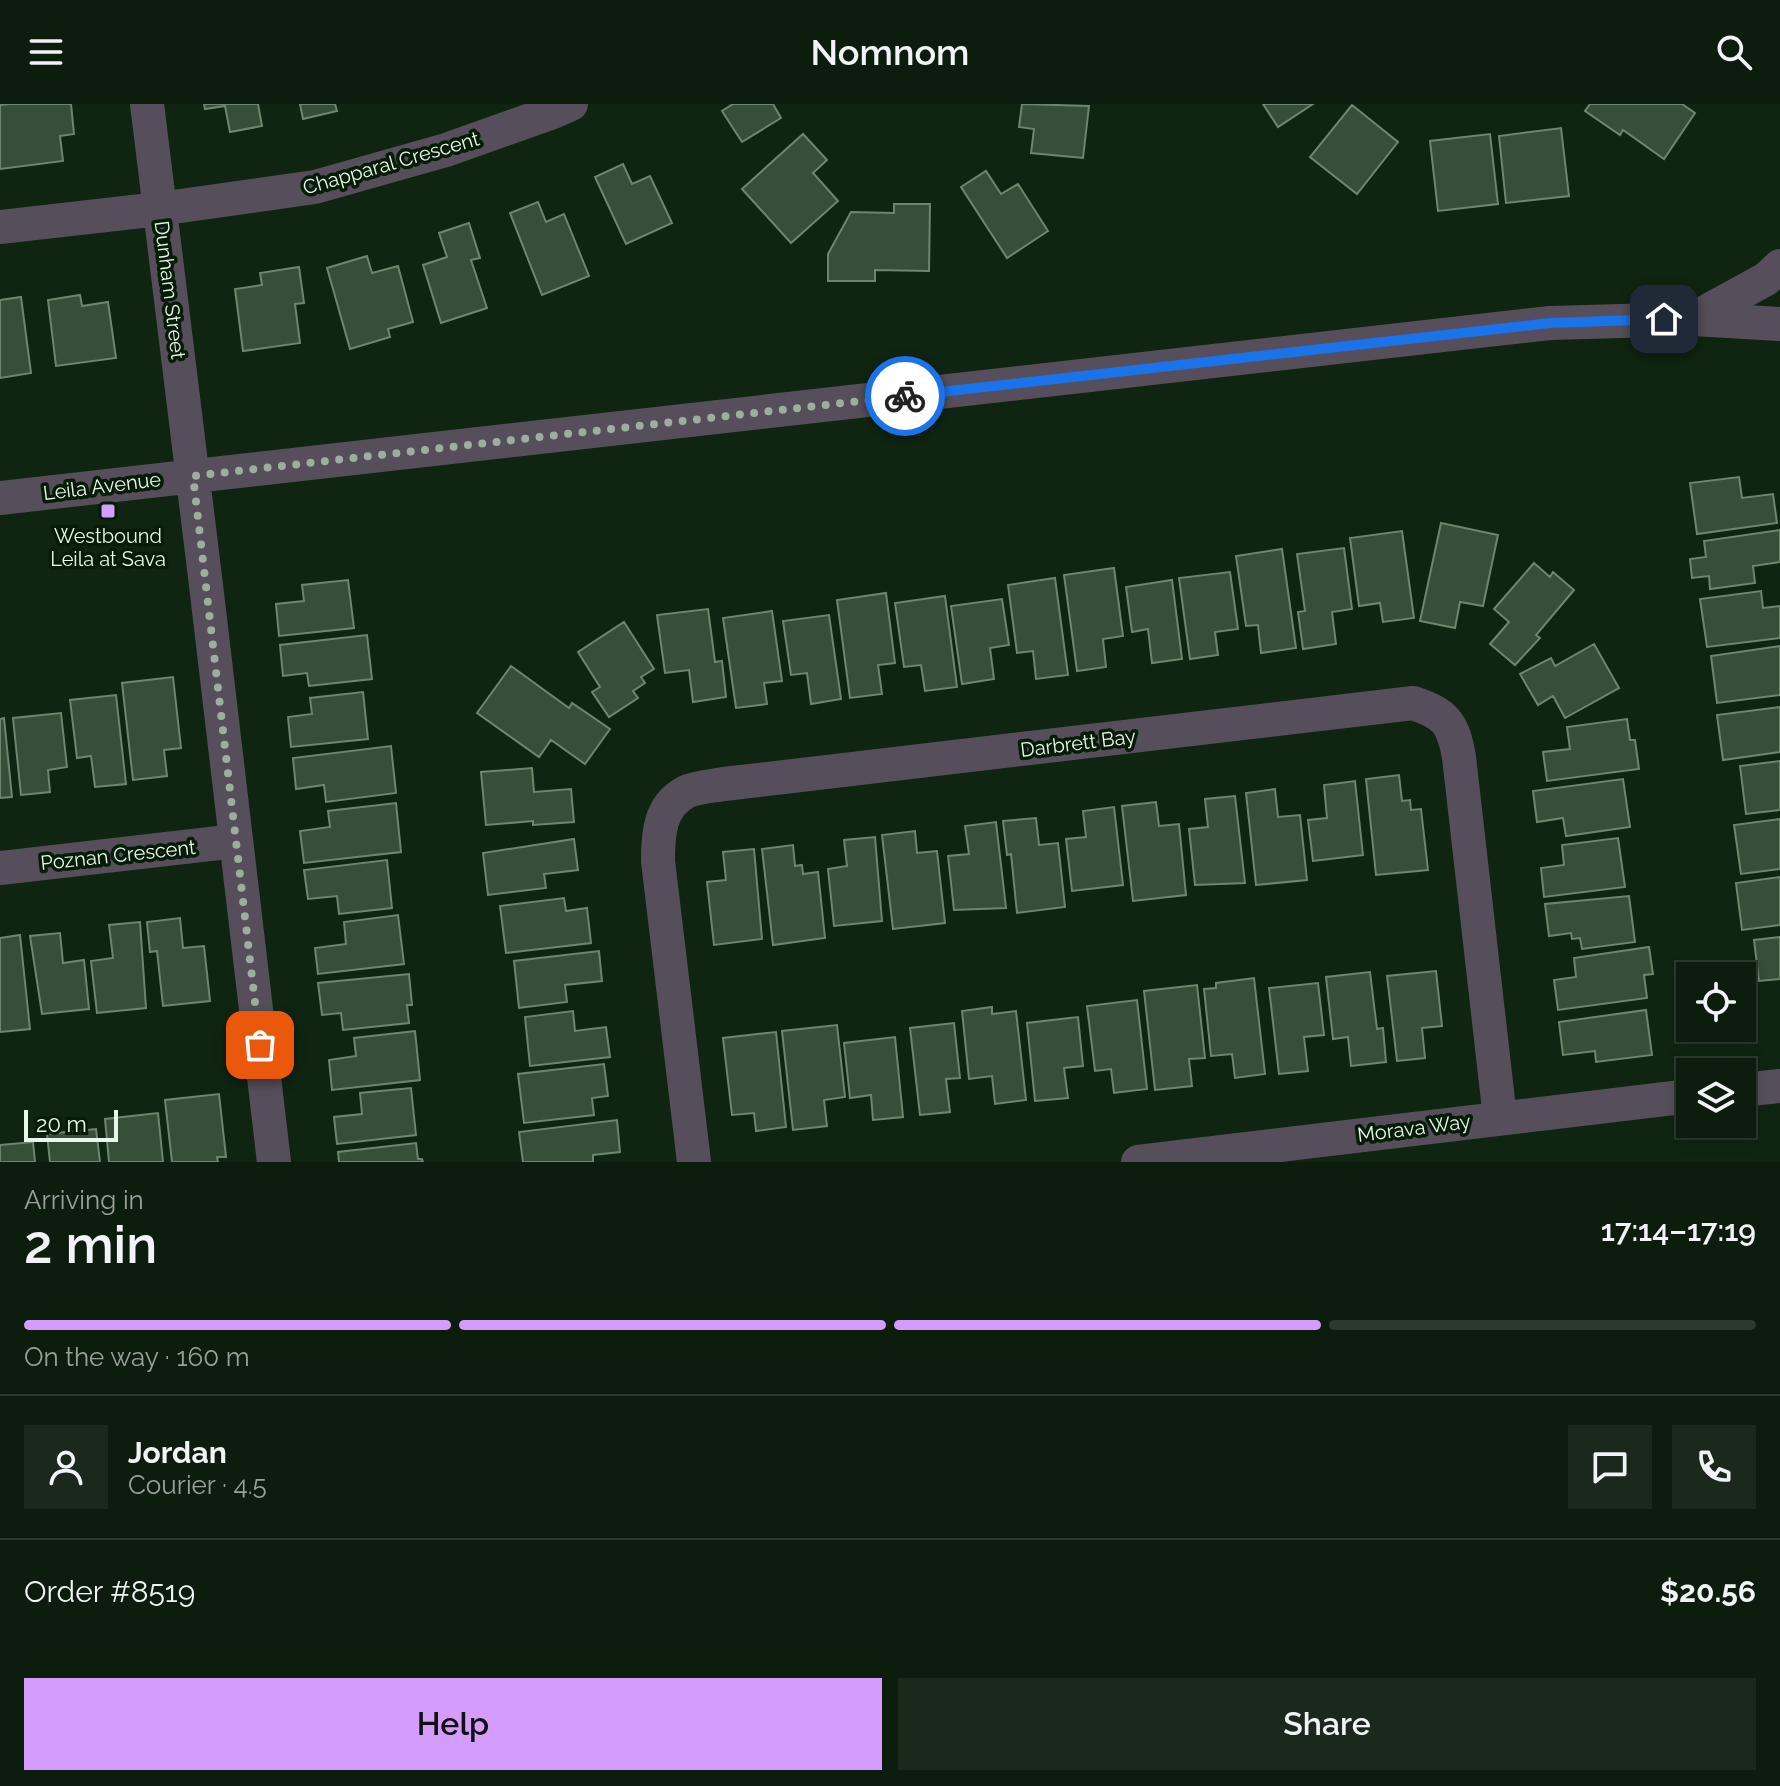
<!DOCTYPE html>
<html lang="en">
<head>
<meta charset="utf-8">
<style>
  :root { --surface:#0c1c0d; --page:#1a291b; --text:#f1f3f6; --muted:#9aa19d; --line:#2c3a2e; --accent:#d49cfc }
  body { margin:0; font-family:Raleway,sans-serif; background:var(--page); color:var(--text); height:100vh; display:flex; flex-direction:column; font-size:30px; white-space:nowrap }
  * { box-sizing:border-box; margin:0 }
  p { font-size:26px; color:var(--muted) }
  .icon { flex:none; width:44px; height:44px; fill:none; stroke:currentColor; stroke-width:2; stroke-linecap:round; stroke-linejoin:round }
  .map { position:relative; height:1058px; overflow:hidden }
  .sheet { display:flex; flex-direction:column; background:var(--surface); flex:1 }
  .sheet>* { flex:none }
  .controls { position:absolute; left:1676px; top:858px; display:grid; gap:16px }
  .controls a { display:grid; place-items:center; width:80px; height:80px; border-radius:0px; background:var(--surface); box-shadow:0 4px 12px #0003,0 0 0 2px var(--line); font-size:40px }
  .scale { position:absolute; left:24px; bottom:20px; width:94px; box-sizing:border-box; padding-left:8px; border:4px solid #e9f7ea; border-top:0; font-size:22px; line-height:28px; white-space:nowrap; color:#e9f7ea; -webkit-text-stroke:6px #061c08; paint-order:stroke }
  .pin { position:absolute; display:grid; place-items:center; width:68px; height:68px; color:#fff; margin:-34px; border-radius:16px; box-shadow:0 4px 12px #0006 }
  .courier { position:absolute; display:grid; place-items:center; width:80px; height:80px; margin:-40px; border:6px solid #1a73e8; border-radius:50%; background:#fff; color:#222; box-shadow:0 2px 10px #0007 }
  .summary em { font-style:normal; font-weight:600 }
  .summary div { display:flex; flex-direction:column-reverse }
  .summary { display:flex; align-items:center; justify-content:space-between; height:136px; padding:0 24px }
  h1 { font-size:52px; font-weight:600; line-height:60px }
  .bar { display:grid; grid-template-columns:repeat(4,1fr); gap:12px 8px; align-content:center; height:96px; padding:0 24px }
  .bar i { height:10px; border-radius:6px; background:var(--line) }
  .bar .selected { background:var(--accent) }
  .bar p { grid-column:span 4 }
  .line { display:flex; align-items:center; gap:20px; padding:0 24px; border-top:2px solid var(--line) }
  .line div { flex:1 }
  .round { display:grid; place-items:center; flex:none; width:84px; height:84px; border-radius:0px; background:var(--page) }
  .action { display:flex; gap:16px; margin-top:auto; padding:16px 24px }
  .action a { flex:1; height:92px; border-radius:0px; background:var(--accent); color:#111; font-size:32px; font-weight:600; line-height:92px; text-align:center }
  .action a+a { background:var(--page); color:var(--text) }
  header { display:flex; justify-content:space-between; align-items:center; height:104px; padding:0 24px; background:var(--surface); font-size:36px; font-weight:600 }
  .map>svg:first-child { display:block }
  .building { fill:#374e38; stroke:#6d866d; stroke-width:2 }
  .lines { fill:none; stroke-linecap:round; stroke-linejoin:round }
  .minor { stroke:#564f5b; stroke-width:34 }
  .done { stroke:#9dae9e; stroke-width:8; stroke-dasharray:0 14.4 }
  .route { stroke:#1a73e8; stroke-width:10 }
  .poi-dot { fill:#d49cfc; stroke:#061c08; stroke-width:3 }
  .labels { text-anchor:middle; dominant-baseline:central; stroke-width:7; stroke-linejoin:round; paint-order:stroke }
  .street-label { font-size:20px; fill:#e9f7ea; stroke:#061c08 }
  .poi-label { font-size:20px; fill:#e9f7ea; stroke:#061c08 }
</style>
</head>
<body>
<header><svg class="icon" aria-label="menu" viewBox="0 0 24 24"><path d="M4 6h16M4 12h16M4 18h16"/></svg>Nomnom<svg class="icon" aria-label="search" viewBox="0 0 24 24"><circle cx="10" cy="10" r="6"/><path d="M15 15l6 6"/></svg></header>
<div class="map">
<svg width="1780" height="1058" viewBox="0 0 1780 1058">
  <rect width="100%" height="100%" fill="#102511"/>
  <path class="building" d="M9,0H71L74,30L60,32L63,57L0,65V1Z
    M204,0H258L262,22L230,28L225,2L205,5Z
    M300,0H335L337,7L303,15Z
    M733,0H773L781,14L742,38L722,7Z
    M1022,0L1089,2L1083,54L1031,49L1034,25L1019,23Z
    M1263,0H1313L1278,23Z
    M1590,0H1682L1695,9L1664,55L1623,26L1620,31L1585,7Z
    M1352,1L1398,38L1357,90L1310,53Z
    M1561,24L1569,92L1506,99L1499,32Z
    M803,30L827,56L813,69L838,97L791,139L742,85Z
    M1490,30L1498,100L1438,107L1430,37Z
    M623,60L632,80L650,72L672,119L626,140L595,73Z
    M986,67L1001,90L1018,80L1048,127L1007,154L961,83Z
    M538,98L546,118L564,110L589,172L542,191L510,109Z
    M894,100H930L929,167L875,166V177H828V150L851,108L894,109Z
    M469,119L480,154L471,156L487,204L441,219L423,161L447,153L439,129Z
    M367,152L372,169L398,162L413,218L388,225L390,233L350,245L327,164Z
    M299,163L304,199L295,200L300,239L243,247L235,185L262,181L260,169Z
    M80,191L82,202L108,198L116,254L56,262L48,196Z
    M21,193L31,269L0,274V196Z
    M1739,373L1742,394L1773,390L1777,419L1697,430L1690,379Z
    M1441,419L1498,431L1483,502L1460,498L1455,524L1420,517Z
    M1780,426V458L1753,462L1755,479L1710,485L1709,472L1692,474L1690,455L1706,453L1704,437Z
    M1402,427L1414,514L1383,518L1380,499L1359,502L1350,434Z
    M1344,444L1352,505L1332,508L1336,540L1303,545L1298,508L1305,507L1297,450Z
    M1282,445L1296,544L1261,549L1258,521L1246,522L1236,452Z
    M1534,459L1550,473L1553,468L1574,486L1536,531L1540,534L1515,561L1490,540L1509,518L1494,505Z
    M1114,464L1123,532L1103,535L1106,563L1077,567L1064,471Z
    M1230,468L1238,525L1215,528L1218,551L1190,555L1179,474Z
    M1055,474L1068,571L1036,575L1033,547L1017,549L1008,481Z
    M348,476L354,524L279,532L276,500L304,497L302,481Z
    M1172,476L1182,555L1152,559L1148,525L1132,528L1126,483Z
    M1761,487L1763,504L1780,502V534L1707,543L1700,495Z
    M886,489L895,559L878,561L882,590L850,594L837,496Z
    M945,492L957,583L925,587L921,561L904,563L895,499Z
    M1002,495L1009,541L990,544L994,575L962,580L951,502Z
    M708,505L715,558L722,557L726,593L693,598L689,566L665,569L657,511Z
    M772,507L782,577L764,579L767,600L736,604L723,514Z
    M829,511L841,595L811,600L807,569L791,571L783,517Z
    M624,518L654,565L641,573L645,579L633,587L638,594L609,613L592,588L600,583L578,548Z
    M367,531L372,575L309,582L307,569L283,572L280,541Z
    M1594,540L1619,584L1565,614L1553,592L1538,601L1520,570L1551,554L1555,562Z
    M1780,542V591L1717,599L1711,552Z
    M511,562L569,604L572,599L610,625L585,660L551,636L539,653L477,609Z
    M173,573L181,644L164,646L167,672L133,676L122,579Z
    M363,588L368,635L291,643L288,613L312,610L310,594Z
    M116,591L126,680L95,683L91,652L77,654L70,596Z
    M1780,603V648L1723,656L1717,611Z
    M61,609L67,663L48,666L50,688L21,691L13,614Z
    M4,614L12,693L0,694V615Z
    M1627,615L1630,636H1635L1639,665L1547,677L1543,648L1570,645L1567,623Z
    M391,642L396,689L326,698L324,681L296,685L293,654Z
    M1780,657V706L1746,710L1740,662Z
    M532,664L534,688L571,685L574,718L533,721V717L486,721L481,668Z
    M1399,671L1402,697L1410,696L1411,706L1421,705L1428,766L1376,771L1366,675Z
    M1623,675L1630,723L1566,732L1563,714L1537,718L1533,687Z
    M1355,677L1363,751L1313,757L1308,716L1327,714L1324,681Z
    M1275,685L1278,713L1300,711L1307,776L1256,781L1246,689Z
    M1235,692L1245,779L1195,781L1189,725L1208,723L1205,695Z
    M1156,698L1159,722L1179,720L1186,791L1133,797L1122,702Z
    M396,699L401,748L304,759L300,727L330,723L328,707Z
    M1114,703L1123,781L1072,787L1066,735L1086,733L1083,707Z
    M1036,714L1039,741L1058,739L1065,803L1017,809L1011,750L1007,751L1003,717Z
    M1780,715V765L1741,770L1734,721Z
    M996,718L1006,804L954,806L948,752L969,750L965,722Z
    M915,727L917,749L937,747L945,819L893,825L882,731Z
    M875,733L882,817L834,822L828,765L847,762L844,736Z
    M1618,734L1625,783L1544,793L1541,764L1564,761L1562,741Z
    M574,735L578,766L544,770L546,784L488,791L483,749Z
    M793,741L795,762L802,761L803,770L818,768L825,834L773,841L762,745Z
    M754,745L762,835L714,841L707,778L726,776L723,748Z
    M387,756L392,804L339,810L337,792L308,795L304,766Z
    M1780,773V821L1742,826L1736,779Z
    M1629,792L1635,838L1582,845L1580,834L1572,835L1571,829L1549,832L1545,800Z
    M564,794L566,807L587,804L591,839L506,849L500,802Z
    M398,811L404,860L318,870L315,844L346,840L344,818Z
    M180,814L183,844L204,842L210,897L163,902L157,847L150,848L147,818Z
    M140,818L146,904L97,909L91,857L113,854L109,821Z
    M60,829L63,859L84,856L89,905L42,910L30,832Z
    M20,831L30,925L0,928V834Z
    M1780,833V875L1759,877L1754,836Z
    M1649,843L1653,870L1644,871L1647,894L1558,906L1554,876L1576,873L1574,854Z
    M599,847L602,877L565,881L567,898L519,904L514,857Z
    M1436,867L1442,922L1422,924L1425,954L1397,957L1387,872Z
    M1370,868L1377,925L1383,924L1386,958L1351,962L1348,933L1333,935L1326,873Z
    M409,870L412,901H407L409,919L343,926L341,909L322,911L318,879Z
    M1254,874L1265,970L1235,974L1232,950L1211,952L1204,885L1216,884V879Z
    M1318,879L1324,931L1304,933L1308,967L1279,970L1269,884Z
    M1197,881L1205,954L1189,955L1192,982L1155,986L1144,887Z
    M1137,896L1147,985L1114,989L1111,965L1095,967L1087,902Z
    M992,903V910L1016,907L1026,996L995,1000L992,972L969,975L962,907Z
    M1646,906L1652,951L1596,958L1595,947L1563,951L1559,918Z
    M573,907L575,927L606,923L610,953L530,962L525,913Z
    M1078,913L1083,962L1064,964L1068,994L1035,997L1027,919Z
    M954,919L960,974L946,975L950,1008L920,1011L910,924Z
    M837,921L845,993L824,996L827,1022L793,1026L782,927Z
    M415,927L420,976L332,986L329,956L356,952L354,934Z
    M776,928L786,1023L756,1027L754,1009L732,1011L723,934Z
    M895,933L903,1013L873,1016L871,991L850,994L844,939Z
    M604,960L608,992L592,994L594,1011L524,1019L518,970Z
    M411,984L416,1031L337,1040L334,1013L362,1010L360,989Z
    M219,990L226,1053H217L218,1058H172L165,996Z
    M158,1009L163,1058H109L105,1015Z
    M617,1016L620,1048L593,1051V1058H523L519,1028Z
    M96,1025L100,1058H50L47,1030Z
    M33,1038L35,1058H0V1041Z
    M416,1039L418,1055H422L423,1058H339L338,1048Z"/>
  <g class="lines">
    <path class="minor" d="M147,0L206,481L274,1058
      M0,123L159,105L315,83L446,46L553,8L571,0
      M1693,215L1766,175L1780,162
      M0,394L1550,219L1693,215L1780,220
      M0,764L236,737
      M1742,986L1780,982
      M694,1058L658,757C658,731 659,702 686,688C696,683 713,682 724,680L1413,599C1446,610 1453,619 1459,653L1500,1014
      M1138,1058L1690,992"/>
  </g>
  <g class="lines">
    <path class="done" d="M260,941L193,372L905,292"/>
    <path class="route" d="M905,292L1550,219L1664,215"/>
  </g>
  <rect class="poi-dot" x="100" y="399" width="16" height="16" rx="4"/>
  <g class="labels">
    <g class="street-label">
      <text transform="translate(391 59) rotate(-16)">Chapparal Crescent</text>
      <text transform="translate(170 186) rotate(83)">Dunham Street</text>
      <text transform="translate(102 382) rotate(-7)">Leila Avenue</text>
      <text transform="translate(1078 639) rotate(-7)">Darbrett Bay</text>
      <text transform="translate(118 751) rotate(-6)">Poznan Crescent</text>
      <text transform="translate(1414 1024) rotate(-7)">Morava Way</text>
    </g>
    <g class="poi-label">
      <text x="108" y="432">Westbound<tspan x="108" dy="23">Leila at Sava</tspan></text>
    </g>
  </g>
</svg>
<div class="controls">
<a><svg class="icon" aria-label="locate" viewBox="0 0 24 24"><circle cx="12" cy="12" r="6"/><path d="M12 2v4M12 18v4M2 12h4M18 12h4"/></svg></a>
<a><svg class="icon" aria-label="layers" viewBox="0 0 24 24"><path d="M12 4l9 5-9 5-9-5zM3 14l9 5 9-5"/></svg></a>
</div>
<div class="scale">20 m</div>
<div class="pin" style="left:260px;top:941px;background:#ea580c"><svg class="icon" aria-label="bag" viewBox="0 0 24 24"><path d="M5 8h14l-1 12H6zM9 8a3 3 0 0 1 6 0"/></svg></div>
<div class="pin" style="left:1664px;top:215px;background:#1f2937"><svg class="icon" aria-label="home" viewBox="0 0 24 24"><path d="M3 11l9-7 9 7M6 9v11h12V9"/></svg></div>
<div class="courier" style="left:905px;top:292px"><svg class="icon" aria-label="bike" viewBox="0 0 24 24"><circle cx="6" cy="16" r="4"/><circle cx="18" cy="16" r="4"/><path d="M6 16l4-8h5l3 8M10 8l3 8H6M13 5h3"/></svg></div>
</div>
<section class="sheet">
<div class="summary"><div><h1>2 min</h1><p>Arriving in</p></div><em>17:14–17:19</em></div>
<div class="bar"><i class="selected"></i><i class="selected"></i><i class="selected"></i><i></i><p>On the way · 160 m</p></div>
<div class="line" style="height:144px"><a class="round"><svg class="icon" aria-label="person" viewBox="0 0 24 24"><circle cx="12" cy="8" r="4"/><path d="M4 21q1-7 8-7t8 7"/></svg></a><div><b>Jordan</b><p>Courier · 4.5</p></div><a class="round"><svg class="icon" aria-label="chat" viewBox="0 0 24 24"><path d="M4 5h16v11H9l-5 4z"/></svg></a><a class="round"><svg class="icon" aria-label="phone" viewBox="0 0 24 24"><path d="M5 4h4l2 5-3 2q2 4 5 5l2-3 5 2v4C11 20 4 13 5 4z"/></svg></a></div>
<div class="line" style="height:104px"><div>Order #8519</div><b>$20.56</b></div>
<div class="action"><a>Help</a><a>Share</a></div>
</section>
</body>
</html>
